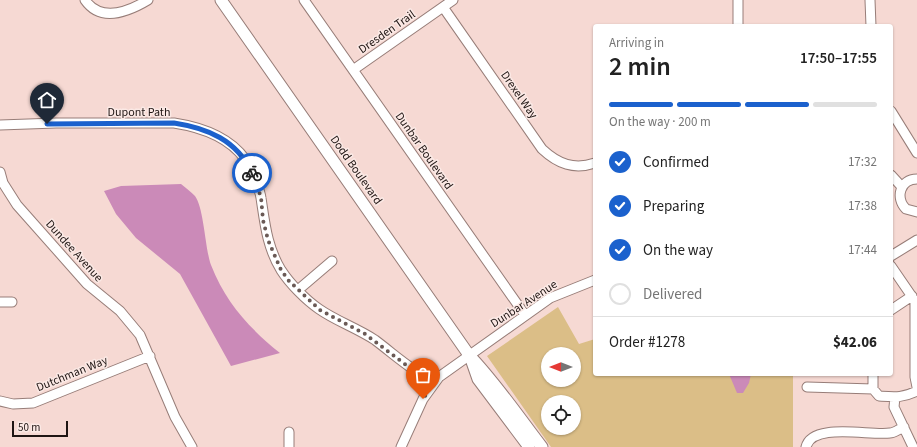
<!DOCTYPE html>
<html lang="en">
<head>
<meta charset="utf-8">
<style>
  :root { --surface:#fff; --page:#f6f6f6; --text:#222; --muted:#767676; --line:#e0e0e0; --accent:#1b61cd }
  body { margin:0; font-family:"Source Sans 3",sans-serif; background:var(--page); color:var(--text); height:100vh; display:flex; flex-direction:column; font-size:15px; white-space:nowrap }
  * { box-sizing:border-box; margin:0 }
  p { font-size:13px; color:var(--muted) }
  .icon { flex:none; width:22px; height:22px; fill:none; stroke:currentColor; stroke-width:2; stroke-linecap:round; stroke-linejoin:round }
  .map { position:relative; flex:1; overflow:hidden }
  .drawer { position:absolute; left:593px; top:24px; width:300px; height:352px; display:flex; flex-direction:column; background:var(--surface); border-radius:4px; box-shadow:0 1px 3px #0004 }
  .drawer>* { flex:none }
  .needle { width:26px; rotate:270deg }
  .fabs { position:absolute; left:541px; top:347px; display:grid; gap:8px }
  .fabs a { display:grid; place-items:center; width:40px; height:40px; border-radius:50%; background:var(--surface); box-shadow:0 1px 3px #0004; font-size:20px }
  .scale { position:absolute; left:12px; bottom:10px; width:56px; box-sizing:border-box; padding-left:4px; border:2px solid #1f1513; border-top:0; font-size:11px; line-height:14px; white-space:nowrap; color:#1f1513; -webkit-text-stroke:3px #fbe9e5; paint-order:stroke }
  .pin { position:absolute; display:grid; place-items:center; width:34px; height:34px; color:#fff; margin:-41px -17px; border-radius:50% 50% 50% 0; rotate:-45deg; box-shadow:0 0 4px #0007 }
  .pin .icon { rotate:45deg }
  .courier { position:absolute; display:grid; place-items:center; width:40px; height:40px; margin:-20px; border:3px solid #1b61cd; border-radius:50%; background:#fff; color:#222; box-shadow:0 1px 5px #0007 }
  .overview em { font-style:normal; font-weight:600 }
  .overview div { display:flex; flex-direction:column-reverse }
  .overview { display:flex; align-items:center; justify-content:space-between; height:68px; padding:0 16px }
  h1 { font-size:26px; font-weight:600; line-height:30px }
  .bar { display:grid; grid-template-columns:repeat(4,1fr); gap:6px 4px; align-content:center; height:48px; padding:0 16px }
  .bar i { height:5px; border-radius:3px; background:var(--line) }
  .bar .current { background:var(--accent) }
  .bar p { grid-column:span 4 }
  .line { display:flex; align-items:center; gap:10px; padding:0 16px; border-top:1px solid var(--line) }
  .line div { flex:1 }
  ol { padding:0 16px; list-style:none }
  li { display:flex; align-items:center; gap:12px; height:44px }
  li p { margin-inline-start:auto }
  li .icon { padding:4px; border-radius:50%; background:var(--accent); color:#fff; stroke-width:4 }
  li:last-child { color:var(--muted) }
  li i { width:22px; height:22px; border:2px solid var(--line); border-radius:50% }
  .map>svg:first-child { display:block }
  .green { fill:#dbbe87; fill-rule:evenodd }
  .water { fill:#cb8ab8 }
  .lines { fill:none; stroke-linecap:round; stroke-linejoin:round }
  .minor-casing { stroke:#977d78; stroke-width:11 }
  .tertiary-casing { stroke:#977d78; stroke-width:13 }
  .minor { stroke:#fff; stroke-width:9 }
  .tertiary { stroke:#fff; stroke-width:11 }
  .done { stroke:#6a5a56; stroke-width:4; stroke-dasharray:0 7.2 }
  .route { stroke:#1b61cd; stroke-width:5 }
  .labels { text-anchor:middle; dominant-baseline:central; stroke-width:3; stroke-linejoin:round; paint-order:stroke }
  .street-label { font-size:12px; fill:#1f1513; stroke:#fbe9e5 }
</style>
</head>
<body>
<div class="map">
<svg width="917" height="447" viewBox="0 0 917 447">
  <rect width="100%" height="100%" fill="#f6d9d3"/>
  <path class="green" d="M558,307L579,344L595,339V374H793V447H551L487,356ZM548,354H574V380H548ZM548,402H574V428H548Z"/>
  <path class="water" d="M181,184C186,188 191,192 195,196C204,208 205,249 211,265C226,303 249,328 280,353L231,366L180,274L136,238L116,214L104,191L121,186Z
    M729,374H751L749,383L743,393H737Z"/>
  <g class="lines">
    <g class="minor-casing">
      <path id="minor" d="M85,0C101,23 128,12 148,0
        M304,0L525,315
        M870,0L871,26
        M443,7L542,149C558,164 574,170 595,163
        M738,26V0
        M353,70L453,0
        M891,111L917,153
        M0,125L56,123H174C200,127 229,137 245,159C249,163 251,170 253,175C256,183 260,190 261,198C265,224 267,247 281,270C290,284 306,300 319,309C336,321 357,328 375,340C395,355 412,371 434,382
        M0,172L3,183L17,205L87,284L120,311L140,335L175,417L192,447
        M891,175L902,187
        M917,179C900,179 895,198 906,209L917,212
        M891,256L917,240
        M891,266L915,301V377L917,387
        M298,290L332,261
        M0,302H12
        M891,310L912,296
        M873,374V389
        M807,387L873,389L879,396C895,397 903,398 917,391
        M895,397L894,407L913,447
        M0,401L13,404L33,403L150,356
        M289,432V447
        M401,447L423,399L439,377L550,298L595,280
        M806,447C812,422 870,436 890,433C894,433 899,429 904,427"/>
    </g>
    <g class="tertiary-casing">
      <path id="tertiary" d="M221,0L469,355C496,383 518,416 542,447
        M471,359L478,379L529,447"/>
    </g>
    <use href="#minor" class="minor"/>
    <use href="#tertiary" class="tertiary"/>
  </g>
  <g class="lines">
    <path class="done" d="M252,173L261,197L263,220L268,240L281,270L289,281L320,310L365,334L418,374L434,382L423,399"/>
    <path class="route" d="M47,124L174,123C207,128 237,140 252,173"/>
  </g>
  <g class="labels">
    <g class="street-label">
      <text transform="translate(387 32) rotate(-35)">Dresden Trail</text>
      <text transform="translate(519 95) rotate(55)">Drexel Way</text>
      <text x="139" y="112">Dupont Path</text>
      <text transform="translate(424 151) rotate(55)">Dunbar Boulevard</text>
      <text transform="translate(356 170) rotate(55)">Dodd Boulevard</text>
      <text transform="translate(74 251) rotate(48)">Dundee Avenue</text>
      <text transform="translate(524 304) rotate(-33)">Dunbar Avenue</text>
      <text transform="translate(72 374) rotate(-22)">Dutchman Way</text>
    </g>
  </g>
</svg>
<div class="fabs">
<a><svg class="needle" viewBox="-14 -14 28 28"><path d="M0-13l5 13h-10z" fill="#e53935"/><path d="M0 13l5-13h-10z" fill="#767676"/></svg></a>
<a><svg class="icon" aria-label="locate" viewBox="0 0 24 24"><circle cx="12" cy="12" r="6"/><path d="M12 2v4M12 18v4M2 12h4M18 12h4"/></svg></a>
</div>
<div class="scale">50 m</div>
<div class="pin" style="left:423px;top:399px;background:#ea580c"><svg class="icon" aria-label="bag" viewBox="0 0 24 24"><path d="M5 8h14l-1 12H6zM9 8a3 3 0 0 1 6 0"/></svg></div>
<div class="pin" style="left:47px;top:124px;background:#1f2937"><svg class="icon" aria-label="home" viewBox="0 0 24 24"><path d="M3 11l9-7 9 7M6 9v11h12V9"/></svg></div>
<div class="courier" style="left:252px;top:173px"><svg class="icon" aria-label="bike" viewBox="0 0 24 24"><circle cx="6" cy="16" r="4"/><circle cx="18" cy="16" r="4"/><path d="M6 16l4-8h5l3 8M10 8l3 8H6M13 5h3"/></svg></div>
<section class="drawer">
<div class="overview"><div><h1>2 min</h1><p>Arriving in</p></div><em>17:50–17:55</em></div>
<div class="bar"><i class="current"></i><i class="current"></i><i class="current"></i><i></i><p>On the way · 200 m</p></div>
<ol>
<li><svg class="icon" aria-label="check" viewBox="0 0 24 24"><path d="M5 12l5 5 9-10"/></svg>Confirmed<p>17:32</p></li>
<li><svg class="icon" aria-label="check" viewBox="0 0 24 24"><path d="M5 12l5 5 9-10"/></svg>Preparing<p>17:38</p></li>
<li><svg class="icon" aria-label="check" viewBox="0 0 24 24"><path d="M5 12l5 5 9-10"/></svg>On the way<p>17:44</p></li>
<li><i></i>Delivered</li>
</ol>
<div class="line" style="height:52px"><div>Order #1278</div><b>$42.06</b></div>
</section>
</div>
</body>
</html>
